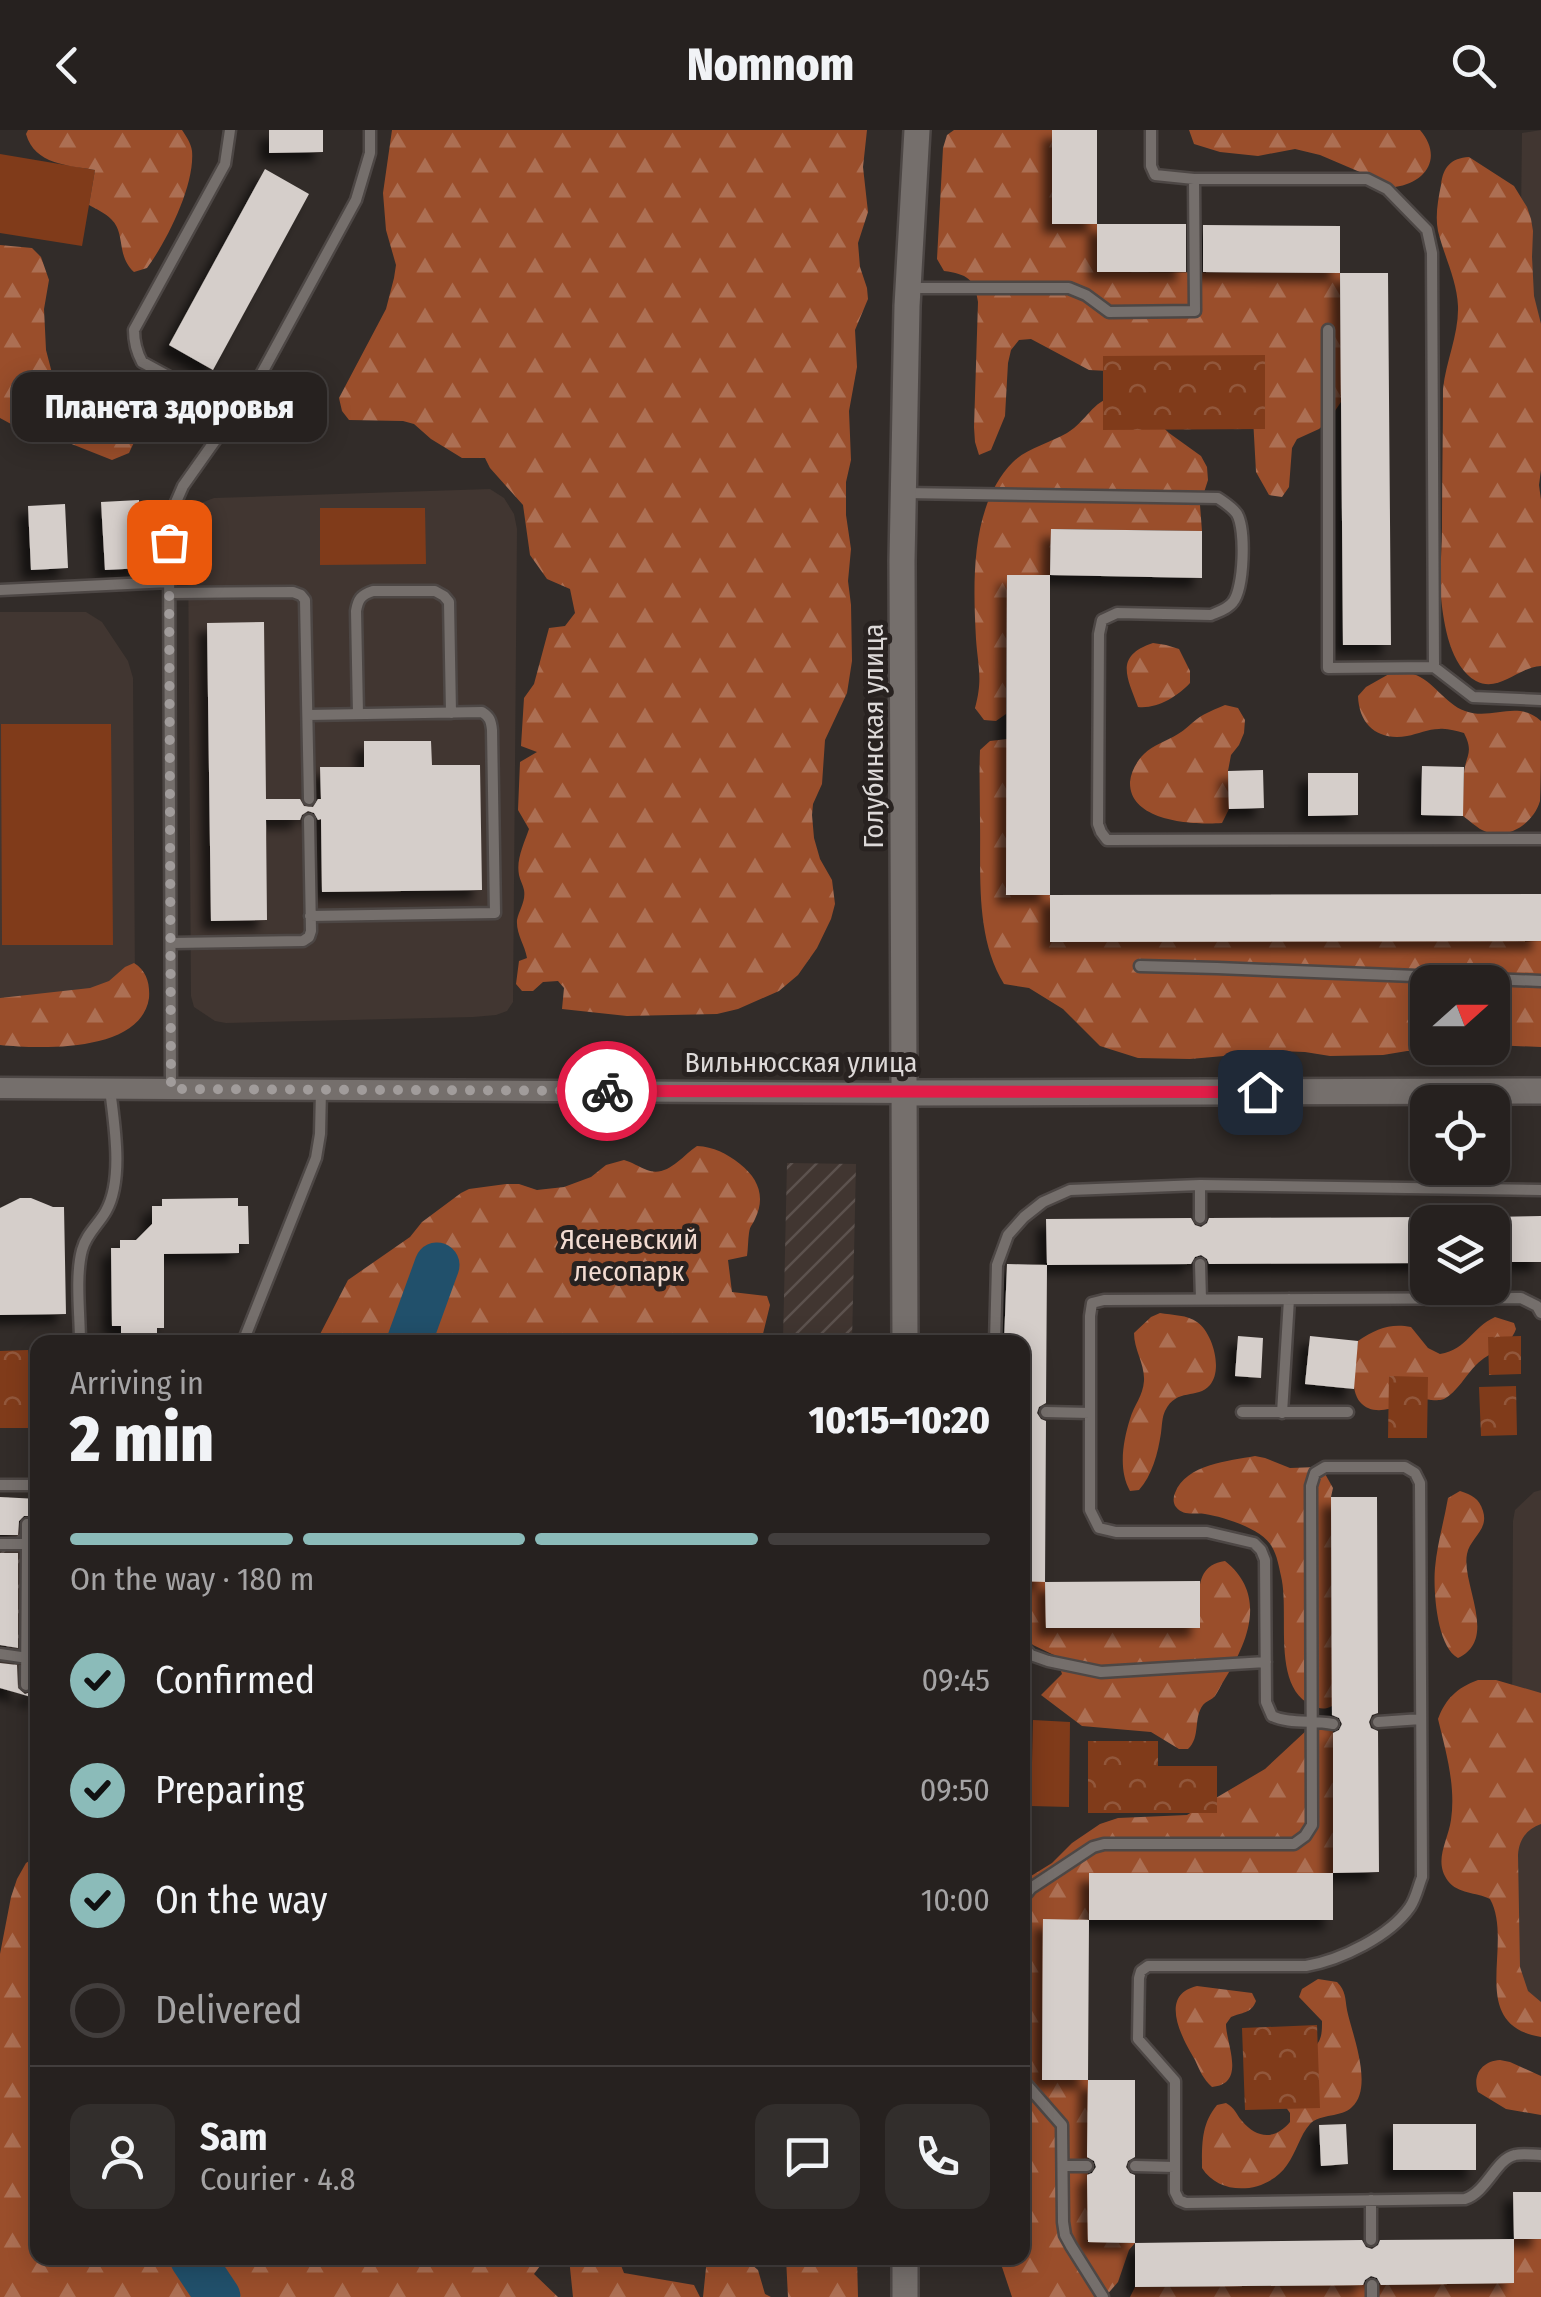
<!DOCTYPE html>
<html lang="en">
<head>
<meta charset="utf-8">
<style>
  :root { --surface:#26211f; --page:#322e2c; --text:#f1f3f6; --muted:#a4a3a4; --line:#423e3d; --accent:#8bbbb9 }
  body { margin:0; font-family:"Fira Sans Condensed",sans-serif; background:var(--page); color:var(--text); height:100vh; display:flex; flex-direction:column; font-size:38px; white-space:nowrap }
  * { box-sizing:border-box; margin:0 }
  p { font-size:32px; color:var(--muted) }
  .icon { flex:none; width:55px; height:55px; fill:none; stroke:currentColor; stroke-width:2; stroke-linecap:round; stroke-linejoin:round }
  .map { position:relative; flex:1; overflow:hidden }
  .panel { position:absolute; left:30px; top:1205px; width:1000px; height:930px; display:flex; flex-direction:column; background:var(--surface); border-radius:20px; box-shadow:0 5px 25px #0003,0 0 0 2px var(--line) }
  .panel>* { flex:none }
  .needle { width:65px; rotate:69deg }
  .fabs { position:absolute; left:1410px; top:835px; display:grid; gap:20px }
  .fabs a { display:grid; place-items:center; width:100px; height:100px; border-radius:20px; background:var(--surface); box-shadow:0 5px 25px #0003,0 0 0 2px var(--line); font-size:50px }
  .pin { position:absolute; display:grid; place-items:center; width:85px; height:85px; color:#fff; margin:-42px; border-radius:20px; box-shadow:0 5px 15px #0006 }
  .courier { position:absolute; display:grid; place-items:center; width:100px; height:100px; margin:-50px; border:8px solid #e11d48; border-radius:50%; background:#fff; color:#222; box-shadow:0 2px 12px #0007 }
  .bubble { position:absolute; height:70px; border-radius:20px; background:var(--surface); box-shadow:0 5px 25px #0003,0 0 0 2px var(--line); font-size:32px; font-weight:800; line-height:70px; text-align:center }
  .overview em { font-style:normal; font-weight:800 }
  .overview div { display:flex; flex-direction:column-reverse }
  .overview { display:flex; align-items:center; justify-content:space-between; height:170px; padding:0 40px }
  h1 { font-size:65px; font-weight:800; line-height:75px }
  .bar { display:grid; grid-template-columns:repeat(4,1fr); gap:15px 10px; align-content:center; height:120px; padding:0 40px }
  .bar i { height:12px; border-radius:8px; background:var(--line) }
  .bar .on { background:var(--accent) }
  .bar p { grid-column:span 4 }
  .line { display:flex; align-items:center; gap:25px; padding:0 40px; border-top:2px solid var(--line) }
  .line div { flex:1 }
  .round { display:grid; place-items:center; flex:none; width:105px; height:105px; border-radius:20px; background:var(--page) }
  ol { padding:0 40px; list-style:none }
  li { display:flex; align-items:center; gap:30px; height:110px }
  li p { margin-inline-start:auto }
  li .icon { padding:10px; border-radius:50%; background:var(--accent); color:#111; stroke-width:4 }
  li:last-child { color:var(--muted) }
  li i { width:55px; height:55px; border:5px solid var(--line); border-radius:50% }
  header { display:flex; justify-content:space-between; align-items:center; height:130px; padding:0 40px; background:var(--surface); font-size:45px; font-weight:800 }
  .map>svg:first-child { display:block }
  .built { fill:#413631 }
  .industrial { fill:url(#industrial-furrows) }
  .green { fill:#803b1a }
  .forest { fill:url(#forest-firs) }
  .park { fill:url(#park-crowns) }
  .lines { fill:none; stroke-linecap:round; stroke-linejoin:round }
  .river { stroke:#21506b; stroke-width:45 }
  .building { fill:#d5ceca; filter:url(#shadow) }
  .service-casing { stroke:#4d4745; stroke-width:15 }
  .minor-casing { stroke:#4d4745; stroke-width:25 }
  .tertiary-casing { stroke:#4d4745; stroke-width:30 }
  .service { stroke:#756f6c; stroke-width:10 }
  .minor { stroke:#756f6c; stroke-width:20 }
  .tertiary { stroke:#756f6c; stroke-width:25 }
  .done { stroke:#a19c9b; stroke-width:10; stroke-dasharray:0 18 }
  .route { stroke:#e11d48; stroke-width:12 }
  .labels { text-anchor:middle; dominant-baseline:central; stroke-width:10; stroke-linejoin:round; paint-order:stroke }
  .street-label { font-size:28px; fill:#ddd9d8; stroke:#282220 }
  .park-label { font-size:28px; fill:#f2dbd1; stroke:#282220 }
</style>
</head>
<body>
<header><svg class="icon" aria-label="back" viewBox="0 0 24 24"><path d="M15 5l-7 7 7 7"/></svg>Nomnom<svg class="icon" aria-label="search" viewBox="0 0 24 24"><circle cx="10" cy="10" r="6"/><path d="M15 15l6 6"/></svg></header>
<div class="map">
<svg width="1541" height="2167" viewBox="0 0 1541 2167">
  <defs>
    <pattern id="industrial-furrows" width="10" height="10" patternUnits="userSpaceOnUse" patternTransform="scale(2.5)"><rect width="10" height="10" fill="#413631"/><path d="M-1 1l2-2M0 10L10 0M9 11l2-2" fill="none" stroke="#5c524e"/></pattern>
    <pattern id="forest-firs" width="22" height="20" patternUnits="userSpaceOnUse" patternTransform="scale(2.5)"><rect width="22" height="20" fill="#9a4e2b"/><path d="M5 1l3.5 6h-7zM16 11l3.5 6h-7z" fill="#ac6f53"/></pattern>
    <pattern id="park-crowns" width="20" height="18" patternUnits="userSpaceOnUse" patternTransform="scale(2.5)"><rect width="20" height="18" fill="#803b1a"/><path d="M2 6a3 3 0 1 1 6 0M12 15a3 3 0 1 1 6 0" fill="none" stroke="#92573b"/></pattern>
    <filter id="shadow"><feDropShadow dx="-9" dy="9" stdDeviation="5" flood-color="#0009"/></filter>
  </defs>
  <rect width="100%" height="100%" fill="#322c29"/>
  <path class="built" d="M1541,0V242H1519L1522,3Z
    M490,359L504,368L514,384L517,399L513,872L507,881L496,885L473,887L226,893L215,891L194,877L191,866L188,410L194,383L201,373L214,368Z
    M0,482H86L102,492L128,531L133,548L135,852L0,888Z
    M1541,1360V1611L1512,1589L1513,1391L1515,1380L1534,1362Z
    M1541,1635V1891L1520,1884L1514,1649Z"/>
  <path class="industrial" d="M787,1033L856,1034L852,1212H783Z
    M0,1367L37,1369V1566L0,1558Z"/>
  <path class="green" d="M0,24L95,40L82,116L0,103Z
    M320,378H425L426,434L320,435Z
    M1,594H111L113,815H2Z
    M1033,1590L1070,1592L1069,1677L1031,1676Z"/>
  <path class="forest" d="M28,0H182C186,6 191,13 192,21C195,55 167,111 147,138L134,142C116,126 126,103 111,89C105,83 96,79 89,75L95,40C68,35 35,35 26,4Z
    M392,0H867L863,37L868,82L858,113L860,137L867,158L868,169L855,200L857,237L849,281L851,330L846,352V385L851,419L848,451L851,475L852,531L847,563L825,610L822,654L813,674L812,685L814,708L820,729L832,750L835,774L831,789L817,818L798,845L779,861L738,879L717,884L627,886L562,879L564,858L558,851L543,852L533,861H522L516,854L519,831L527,828C525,815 516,804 517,790C519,780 526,771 524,760C523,755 520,750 519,745C516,729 524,714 529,699L518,680L520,632L537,622L521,616L524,568L534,554L549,498L565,496L575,483L570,459L547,449L530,425L523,375L490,338L485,328H462L431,309L414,294L403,291L349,290L342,281L339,268L386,179L394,148L396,135L386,100L383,63Z
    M954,0H1052L1053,94H1097V142L1340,143L1341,272L1328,291L1319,299L1297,309L1292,318L1289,357L1282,367L1269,365L1256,342L1253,288L1128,242L1089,240L1031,209L1019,210L1011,220L1008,233L1005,286L991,320L979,325L975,312L974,297L978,172C975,149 967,144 944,141L937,129L943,18L947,5Z
    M1189,0H1420C1443,27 1427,52 1395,57L1320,25L1295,19L1258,26L1220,22L1194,14Z
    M1469,27L1514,56L1527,77L1531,89L1533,101L1532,127L1534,166L1541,194V340L1539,355L1541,370V536C1518,537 1499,563 1476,551C1450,536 1444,495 1441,468C1439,445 1442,421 1442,398C1442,352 1443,305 1443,259C1446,231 1459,204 1458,176C1457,150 1444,126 1438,101C1435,86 1438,70 1441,55C1443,37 1451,28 1469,27Z
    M0,115L32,118L41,127L49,150L44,179L46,220L53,247L68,258L78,260L86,268L113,277L120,283L137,306L129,323L112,330L59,309L22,300L0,288Z
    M1115,266L1150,285L1169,303L1201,326L1207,337L1208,350L1200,375L1202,401L1051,399L1050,445H1007L1006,584L996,591L984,590L975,578C983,549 978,537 976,509C973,453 970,375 1013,332C1027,318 1050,313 1067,303C1088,290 1091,272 1115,266Z
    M1153,513L1166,515L1179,519L1190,541V553C1177,567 1157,579 1138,577C1127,547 1114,526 1153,513Z
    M1389,544C1396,544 1407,542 1413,544C1433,550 1445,574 1465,581C1492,591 1517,569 1541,591C1541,611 1541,653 1540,671C1533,695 1505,712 1482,700C1476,697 1469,690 1463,686C1463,671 1463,657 1464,643C1466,624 1474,623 1464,603C1456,601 1447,598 1439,599C1428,599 1418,604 1407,606C1378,611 1359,595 1358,566L1366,557Z
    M1225,575L1238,578L1245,590L1244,603L1239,615L1231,625L1228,641L1229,679L1222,693C1195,695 1129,692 1130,652C1131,642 1136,632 1144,624C1153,615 1167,611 1178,604C1185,600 1190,594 1197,589C1205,583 1216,579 1225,575Z
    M1007,609V765H1050L1051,811H1541V917L1493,915L1492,852H1428V918H1467L1447,921H1407L1383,925L1330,926L1305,922L1279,921L1190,929L1138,928L1100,916L1063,879L1029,858L1004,854C975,807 981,744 980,692C980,668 979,644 980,620L990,611Z
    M134,833C147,841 150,854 149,868C141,923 40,919 0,915V868L90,858L109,851L125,837Z
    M697,1016C714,1017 726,1023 740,1034C758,1048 766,1067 755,1089C752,1096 750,1095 749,1103C748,1110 748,1119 747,1126L728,1130L732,1162L767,1166L770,1175L761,1212H316L348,1150L410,1107L422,1092L461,1063L469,1059L506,1054H519L537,1060L564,1057L591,1047L606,1035L624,1030C632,1032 639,1037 647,1040C667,1048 682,1026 697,1016Z
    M1160,1183C1172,1185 1188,1185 1197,1192C1213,1203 1223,1240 1210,1255C1197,1270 1177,1257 1165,1281C1162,1287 1162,1296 1161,1303C1158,1323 1152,1346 1139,1360L1130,1361C1118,1340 1123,1311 1130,1289C1134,1275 1143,1266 1144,1251C1145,1234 1134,1220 1134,1203L1151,1187Z
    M1495,1187L1514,1193L1516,1199C1509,1218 1490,1221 1476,1235C1466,1245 1457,1262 1444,1269C1436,1272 1428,1268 1420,1270C1404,1273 1375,1290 1360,1272C1348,1257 1356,1229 1358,1211C1376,1199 1390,1193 1411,1197L1428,1218L1440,1224C1468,1219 1471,1198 1495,1187Z
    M1255,1326L1265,1328L1290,1338L1317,1337L1324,1342L1333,1358L1331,1367L1332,1576C1324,1580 1320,1579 1311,1575C1271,1555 1290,1483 1281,1446C1279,1437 1277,1425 1272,1417C1263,1399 1224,1387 1205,1384C1195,1382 1184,1387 1176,1377C1173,1373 1173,1368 1175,1363C1186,1334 1229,1331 1255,1326Z
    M1460,1361C1472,1365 1479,1368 1483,1381C1489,1400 1470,1408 1467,1424C1461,1454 1499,1509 1458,1528C1437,1517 1433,1461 1435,1438C1437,1415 1444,1391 1448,1368Z
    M1225,1431C1268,1465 1248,1513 1223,1552C1221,1555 1218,1562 1215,1566C1212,1570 1206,1571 1203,1575C1193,1588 1201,1607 1188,1619H1179L1151,1602L1082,1596L1041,1565L1062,1544L1056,1526L1033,1515L1023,1505L1022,1451H1045L1047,1498H1200C1201,1472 1190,1436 1225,1431Z
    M1478,1550H1496L1541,1563V1694C1527,1699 1519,1709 1518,1725L1520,1837L1528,1861L1541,1872V1907C1465,1894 1515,1814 1490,1769C1476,1762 1458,1764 1448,1751C1433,1731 1448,1711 1451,1690C1456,1656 1446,1622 1438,1589C1446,1568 1457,1558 1478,1550Z
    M1333,1594V1743H1090L1089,1790H1044L1042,1949L1088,1950V2112L1135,2113L1129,2120L1118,2152L1105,2167H1012L999,2128H1022L1023,1751L1052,1733L1072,1713L1100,1694L1118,1688L1187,1685L1265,1639L1308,1599L1317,1595Z
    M37,1726L38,2128H546L534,2144L558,2167H0V1824L11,1767L17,1749L26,1733Z
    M1318,1849L1337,1852C1346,1861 1345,1868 1347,1880C1352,1904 1374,1957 1352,1977C1341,1988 1321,1983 1310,1994C1300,2005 1296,2023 1287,2035C1268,2063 1221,2068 1202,2038C1202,2015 1201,1994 1217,1975L1226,1973C1235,1978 1236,1984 1242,1991C1257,2009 1275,2010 1290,1992V1983L1285,1976L1315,1917C1322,1909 1322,1902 1322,1891L1299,1867L1302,1859Z
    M1197,1856L1252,1863L1256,1871C1251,1884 1242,1882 1231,1887L1226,1894C1226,1914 1247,1954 1212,1957C1203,1949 1200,1941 1195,1930C1182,1908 1158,1865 1197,1856Z
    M1500,1930L1510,1932L1541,1946V1985L1506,1979L1478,1962C1472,1945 1482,1931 1500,1930Z
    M1513,2109H1541V2167H1130L1135,2157L1513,2153Z
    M569,2128H618L624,2143L694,2155L700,2167H573Z
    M707,2128H744L758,2140L765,2164L771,2167H703Z
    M786,2128H857L858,2167H788Z"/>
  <path class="park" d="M1265,225V299L1103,300V226Z
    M1521,1206V1244L1489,1245L1488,1207Z
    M28,1220L29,1298H0V1221Z
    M1389,1246L1428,1247L1427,1308H1388Z
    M1516,1256L1517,1305L1481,1306L1479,1257Z
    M1088,1611H1158V1636H1217V1683H1088Z
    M1317,1895L1320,1978L1245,1980L1242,1898Z"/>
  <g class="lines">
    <path class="river" d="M409,1212L437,1135
      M192,2128L218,2167"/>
  </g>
  <path class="building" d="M269,0H323V22L269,23Z
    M1052,0H1097V94H1052Z
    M265,39L309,64L213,240L169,215Z
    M1097,94H1186V142H1097Z
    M1203,95L1340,96V143L1203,142Z
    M1340,143H1388L1391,515H1343Z
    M139,370L140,393H151L152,416H142L143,438L105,440L101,372Z
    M65,374L68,438L31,440L28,376Z
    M1051,399L1202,401V448L1050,445Z
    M1007,445H1050V765H1006Z
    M264,492L266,669H300L304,676L313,677L318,669H321L320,637H364V611H431L432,635H480L482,760L322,762L321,689L318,690L314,683L308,681L302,685L300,690H266L267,790L211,791L207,493Z
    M1422,636L1464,637L1463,686L1421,685Z
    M1263,640L1264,678L1229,679L1228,641Z
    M1308,643H1358V685L1308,686Z
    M1541,764V811L1050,812V765Z
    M20,1068H31L53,1077H64L66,1184L0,1185V1078Z
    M238,1068V1076H248L249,1114H239V1123L164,1124V1198H157V1212H121V1196H112L111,1118H120V1110H136L152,1094V1076H162V1069Z
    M1541,1086V1132H1492V1087Z
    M1428,1087V1133L1209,1134L1207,1129L1201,1125L1195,1127L1191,1134L1047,1135L1046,1089L1191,1088L1195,1095L1201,1097L1207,1093L1209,1088Z
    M1007,1134L1047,1135L1046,1273L1039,1277L1037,1283L1041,1289L1046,1291L1045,1452L1022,1451V1212H1004Z
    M1238,1206L1263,1208L1261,1248L1235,1246Z
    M1310,1206L1358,1211L1354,1259L1305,1254Z
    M0,1367L38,1369V1569L0,1558V1533L17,1535L18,1558L25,1564L31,1562L35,1556L37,1528L36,1393L30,1386H24L19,1391L18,1405H0Z
    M1331,1367H1377L1378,1583L1372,1585L1369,1592L1371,1598L1378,1601L1379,1742L1333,1743V1603L1339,1600L1342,1594L1339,1588L1332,1585Z
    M0,1423H18V1518L0,1515Z
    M1200,1451V1498H1046L1045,1452Z
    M1089,1743H1333V1790H1089Z
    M1043,1789L1089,1790L1088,1950H1042Z
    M1088,1950H1135V2027L1128,2031L1126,2037L1130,2043L1135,2045V2113L1088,2112L1087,2045L1092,2043L1096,2037L1094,2031L1087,2027Z
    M1346,1994L1348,2034L1321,2036L1319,1995Z
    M1393,1994H1476V2040H1393Z
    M1513,2062H1541V2109H1514Z
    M1514,2109V2153L1381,2155L1377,2148L1371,2146L1365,2150L1363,2155L1135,2157V2113L1362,2110L1366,2117L1372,2119L1378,2115L1380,2110Z"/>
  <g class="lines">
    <g class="service-casing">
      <path id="service" d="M230,0L225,34L134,200C134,212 136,221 142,232L234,282
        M1151,0V36L1155,45L1194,49H1367L1387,59L1427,100L1432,123L1434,537L1473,567L1541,570
        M911,158H1069L1086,165L1109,182L1195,181L1194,49
        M1328,200V538L1434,537
        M904,363L1218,368C1225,373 1232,377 1237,384C1246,400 1244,458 1233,472C1228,479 1218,482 1211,485L1117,483L1102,490L1099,504L1098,694L1101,702L1107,710L1541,709
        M0,460L170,452
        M170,463L293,462L301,465L305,470L309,669
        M358,584L356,481C358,469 361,465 373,461H435L444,466L449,472L451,583
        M308,585L482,582C490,587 491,591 492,600L495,783L310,786
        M172,813L303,811L309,807L311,801L309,690
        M1140,836L1217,838L1541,851
        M171,958L169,411L173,379L183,356L258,250L356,70L370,23V0
        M1200,1055V1088
        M1200,1134L1201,1169
        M80,1212C80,1185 75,1146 82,1120C86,1104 99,1094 106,1081C124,1049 114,993 110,959
        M243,1212L316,1028L320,1004L321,960
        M995,1212L997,1135L1008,1105L1024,1087L1043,1072L1070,1060L1200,1055L1541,1060
        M1046,1282L1090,1283
        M1242,1282H1348
        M1282,1283L1289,1169
        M0,1355H38
        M0,1414H27L26,1555
        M27,1414V1394
        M1022,1515L1031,1525L1048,1531L1101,1542L1266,1532
        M0,1524L28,1528
        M1378,1592L1421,1589
        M1333,1594C1313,1590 1288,1594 1272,1586L1266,1572L1265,1430L1261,1420L1254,1413L1207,1402H1116L1099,1398L1090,1380V1186L1092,1173L1104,1170L1521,1168L1537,1176L1541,1183
        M1022,1769L1031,1758L1093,1717L1104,1714H1294L1305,1706L1312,1695L1311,1356L1315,1343L1325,1337H1405L1415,1343L1420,1353L1422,1747C1418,1757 1416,1768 1410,1777C1390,1806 1341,1830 1306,1836H1148L1141,1841L1139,1848L1138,1909L1175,1951V2062L1179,2070L1186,2073L1465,2069C1487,2062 1496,2029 1515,2025C1523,2023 1533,2025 1541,2025
        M1022,1947L1027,1955L1062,1995L1063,2092L1065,2105L1071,2116L1103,2167
        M1063,2036H1087
        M1135,2036L1175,2037
        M1371,2070V2110
        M1372,2155V2167"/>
    </g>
    <g class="minor-casing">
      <path id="minor" d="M0,958L905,963"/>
    </g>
    <g class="tertiary-casing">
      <path id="tertiary" d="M905,963L1541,961
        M905,1212L902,431L907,176L917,0
        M905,2128V2167"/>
    </g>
    <use href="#service" class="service"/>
    <use href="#minor" class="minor"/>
    <use href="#tertiary" class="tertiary"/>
  </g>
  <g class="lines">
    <path class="done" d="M169,412L171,959L607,961"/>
    <path class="route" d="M607,961L1260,962"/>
  </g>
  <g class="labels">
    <g class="street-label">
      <text transform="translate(873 606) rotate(-90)">Голубинская улица</text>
      <text x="801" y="932">Вильнюсская улица</text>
    </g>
    <g class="park-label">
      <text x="629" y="1109">Ясеневский<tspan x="629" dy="32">лесопарк</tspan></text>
    </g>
  </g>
</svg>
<div class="fabs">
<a><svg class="needle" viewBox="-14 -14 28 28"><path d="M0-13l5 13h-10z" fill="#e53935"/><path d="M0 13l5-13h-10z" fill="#a4a3a4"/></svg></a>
<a><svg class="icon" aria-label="locate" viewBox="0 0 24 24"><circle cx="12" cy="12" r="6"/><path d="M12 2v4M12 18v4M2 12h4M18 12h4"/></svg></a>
<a><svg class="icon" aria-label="layers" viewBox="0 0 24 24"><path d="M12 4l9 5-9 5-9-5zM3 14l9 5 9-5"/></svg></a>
</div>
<div class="pin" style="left:169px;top:412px;background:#ea580c"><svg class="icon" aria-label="bag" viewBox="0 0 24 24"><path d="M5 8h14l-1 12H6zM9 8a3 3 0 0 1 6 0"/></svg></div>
<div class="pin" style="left:1260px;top:962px;background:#1f2937"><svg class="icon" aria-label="home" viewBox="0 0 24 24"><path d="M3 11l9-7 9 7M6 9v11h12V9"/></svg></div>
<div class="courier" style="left:607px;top:961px"><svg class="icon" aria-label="bike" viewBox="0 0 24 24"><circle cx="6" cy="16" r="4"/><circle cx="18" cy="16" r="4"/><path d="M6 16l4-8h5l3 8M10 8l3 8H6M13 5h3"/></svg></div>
<div class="bubble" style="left:12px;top:242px;width:315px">Планета здоровья</div>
<section class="panel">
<div class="overview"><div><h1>2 min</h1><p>Arriving in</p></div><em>10:15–10:20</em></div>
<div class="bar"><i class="on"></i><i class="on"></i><i class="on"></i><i></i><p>On the way · 180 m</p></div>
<ol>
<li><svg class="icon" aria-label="check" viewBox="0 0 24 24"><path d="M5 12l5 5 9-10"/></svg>Confirmed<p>09:45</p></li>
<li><svg class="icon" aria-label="check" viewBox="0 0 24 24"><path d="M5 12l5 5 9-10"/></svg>Preparing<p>09:50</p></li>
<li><svg class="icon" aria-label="check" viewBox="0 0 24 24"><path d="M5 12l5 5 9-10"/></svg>On the way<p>10:00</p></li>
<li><i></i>Delivered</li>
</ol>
<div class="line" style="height:180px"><a class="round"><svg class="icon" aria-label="person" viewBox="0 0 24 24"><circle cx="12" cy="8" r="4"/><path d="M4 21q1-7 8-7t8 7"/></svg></a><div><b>Sam</b><p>Courier · 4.8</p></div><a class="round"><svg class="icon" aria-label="chat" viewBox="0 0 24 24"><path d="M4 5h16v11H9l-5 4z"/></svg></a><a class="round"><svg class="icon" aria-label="phone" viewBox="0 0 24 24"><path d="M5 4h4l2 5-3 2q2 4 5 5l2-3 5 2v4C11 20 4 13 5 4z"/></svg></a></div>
</section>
</div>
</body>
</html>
